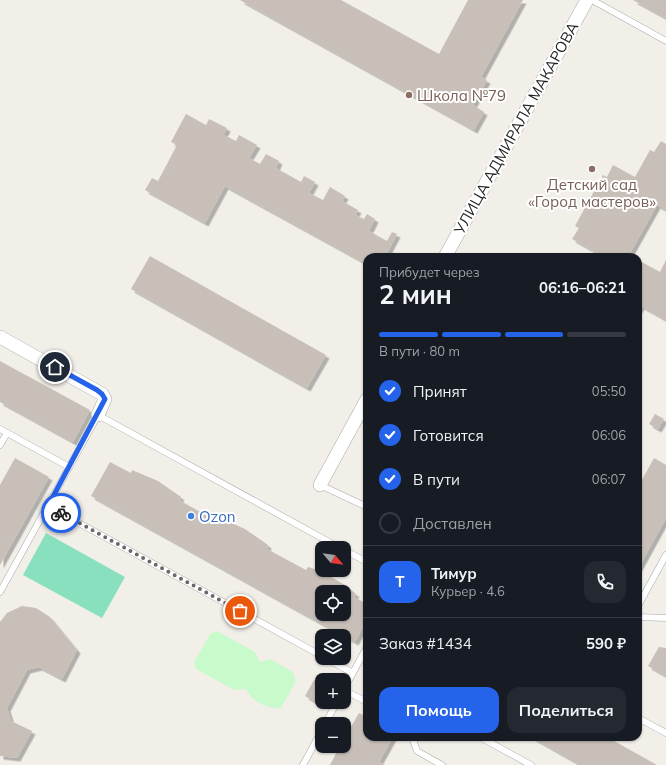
<!DOCTYPE html>
<html lang="ru">
<head>
<meta charset="utf-8">
<style>
  :root { --surface:#171b24; --page:#242831; --text:#f1f3f6; --muted:#9ea1a6; --line:#363941; --accent:#2563eb }
  body { margin:0; font-family:Mulish,sans-serif; background:var(--page); color:var(--text); height:100vh; display:flex; flex-direction:column; font-size:15px; white-space:nowrap }
  * { box-sizing:border-box; margin:0 }
  p { font-size:13px; color:var(--muted) }
  .icon { flex:none; width:22px; height:22px; fill:none; stroke:currentColor; stroke-width:2; stroke-linecap:round; stroke-linejoin:round }
  .map { position:relative; flex:1; overflow:hidden }
  .drawer { position:absolute; left:363px; top:253px; width:279px; height:488px; display:flex; flex-direction:column; background:var(--surface); border-radius:12px; box-shadow:0 1px 3px #0004 }
  .drawer>* { flex:none }
  .needle { width:26px; rotate:119deg }
  .tools { position:absolute; left:315px; top:541px; display:grid; gap:8px }
  .tools a { display:grid; place-items:center; width:36px; height:36px; border-radius:8px; background:var(--surface); box-shadow:0 1px 3px #0004; font-size:20px }
  .pin { position:absolute; display:grid; place-items:center; width:34px; height:34px; color:#fff; margin:-17px; border:2px solid #fff; border-radius:50%; box-shadow:0 1px 4px #0007 }
  .courier { position:absolute; display:grid; place-items:center; width:40px; height:40px; margin:-20px; border:3px solid #2563eb; border-radius:50%; background:#fff; color:#222; box-shadow:0 1px 5px #0007 }
  .head em { font-style:normal; font-weight:700 }
  .head div { display:flex; flex-direction:column-reverse }
  .head { display:flex; align-items:center; justify-content:space-between; height:68px; padding:0 16px }
  h1 { font-size:26px; font-weight:700; line-height:30px }
  .bar { display:grid; grid-template-columns:repeat(4,1fr); gap:6px 4px; align-content:center; height:48px; padding:0 16px }
  .bar i { height:5px; border-radius:3px; background:var(--line) }
  .bar .current { background:var(--accent) }
  .bar p { grid-column:span 4 }
  .line { display:flex; align-items:center; gap:10px; padding:0 16px; border-top:1px solid var(--line) }
  .line div { flex:1 }
  .round { display:grid; place-items:center; flex:none; width:42px; height:42px; border-radius:12px; background:var(--page) }
  ol { padding:0 16px; list-style:none }
  li { display:flex; align-items:center; gap:12px; height:44px }
  li p { margin-inline-start:auto }
  li .icon { padding:4px; border-radius:50%; background:var(--accent); color:#fff; stroke-width:4 }
  li:last-child { color:var(--muted) }
  li i { width:22px; height:22px; border:2px solid var(--line); border-radius:50% }
  .action { display:flex; gap:8px; margin-top:auto; padding:8px 16px }
  .action a { flex:1; height:46px; border-radius:12px; background:var(--accent); color:#fff; font-size:16px; font-weight:700; line-height:46px; text-align:center }
  .action a+a { background:var(--page); color:var(--text) }
  .map>svg:first-child { display:block }
  .park { fill:#c8facc }
  .pitch { fill:#88e0be }
  .building { fill:#c7bfb8; fill-rule:evenodd; filter:url(#shadow) }
  .lines { fill:none; stroke-linecap:round; stroke-linejoin:round }
  .lane-casing { stroke:#a9a9a9; stroke-width:7 }
  .street-casing { stroke:#a9a9a9; stroke-width:14 }
  .lane { stroke:#fff; stroke-width:6 }
  .street { stroke:#fff; stroke-width:13 }
  .done { stroke:#6b6a68; stroke-width:4; stroke-dasharray:0 7.2 }
  .route { stroke:#2563eb; stroke-width:5 }
  .education-dot { fill:#8d6e63; stroke:#fff; stroke-width:1.5 }
  .shop-dot { fill:#3f7fe0; stroke:#fff; stroke-width:1.5 }
  .labels { text-anchor:middle; dominant-baseline:central; stroke-width:4; stroke-linejoin:round; paint-order:stroke }
  .education-label { font-size:15px; fill:#785e54; stroke:#fff; text-anchor:start }
  .street-label { font-size:15px; fill:#222; stroke:#fff }
  .shop-label { font-size:15px; fill:#366cbe; stroke:#fff; text-anchor:start }
</style>
</head>
<body>
<div class="map">
<svg width="666" height="765" viewBox="0 0 666 765">
  <defs>
    <filter id="shadow"><feDropShadow dx="3.5" dy="3.5" stdDeviation="0" flood-color="#0004"/></filter>
  </defs>
  <rect width="100%" height="100%" fill="#f2efe9"/>
  <path class="park" d="M217,631L255,652L260,662L270,659L293,672L296,681L281,708C268,710 251,701 246,689L234,690L196,669L194,662L210,634Z"/>
  <path class="pitch" d="M46,533L125,577L102,618L23,575Z"/>
  <path class="building" d="M240,0H341L439,54L468,0H523L481,77L487,80L473,105L484,112L474,130Z
    M633,0H666V18Z
    M186,114L206,125L209,119L227,128L221,140L224,135L236,141L239,135L257,145L249,158L260,164L266,154L279,161L276,168L301,182L304,176L315,182L309,193L323,200L330,187L345,196L342,201L358,210L355,215L364,219L367,214L375,219L369,231L387,241L392,232L397,234L385,257H367V264L225,186L205,223L145,190L152,178L158,181L177,145L171,142Z
    M661,141L666,144V210L657,205L629,255L633,257H591L594,251L572,239L579,228L575,226L603,175L607,177L613,165L635,177L650,150L654,152Z
    M150,256L326,355L307,388L131,289Z
    M638,260L660,272L666,260V320L641,306L638,311Z
    M0,361L90,410L73,442L0,402Z
    M655,414L664,419L658,429L649,424Z
    M15,458L49,477L0,565V485Z
    M654,458L666,465V518L638,569V487Z
    M110,462L131,473L132,470L158,481L181,497L179,500L218,522L220,518L245,529L268,545L267,549L306,570L308,567L321,571L345,585L356,594L354,597L367,604V620L355,642L91,496ZM322,592H344V614H322Z
    M22,606L36,608L50,617L77,650L62,679L39,667L27,670L7,708L11,721L32,731L17,758L0,756V622L7,613Z
    M659,647L666,648V676L648,666Z
    M314,680L322,685V694L317,703L305,696Z
    M359,713L367,717V737H393L379,762L385,765H330L340,746H344V739Z
    M531,737H607L657,765H581Z"/>
  <g class="lines">
    <g class="lane-casing">
      <path id="lane" d="M592,0L666,41
        M0,429L69,467
        M0,445L7,433
        M320,485L367,507
        M48,506L322,656
        M344,550L367,562
        M0,592L98,415L340,548
        M638,606L666,555
        M638,617L666,618
        M325,658L353,673
        M344,689L367,647
        M344,690L367,702
        M638,718L666,733
        M325,724L337,702
        M412,737L417,751L442,765
        M480,737L531,765
        M303,765L322,730"/>
    </g>
    <g class="street-casing">
      <path id="street" d="M445,257L587,0
        M0,337L102,394L105,399L98,415
        M320,485L367,399"/>
    </g>
    <use href="#lane" class="lane"/>
    <use href="#street" class="street"/>
  </g>
  <g class="lines">
    <path class="done" d="M61,513L240,611"/>
    <path class="route" d="M55,367L97,390L102,394L105,399L48,506L61,513"/>
  </g>
  <g class="education-dot">
    <circle cx="409" cy="95" r="4"/>
    <circle cx="592" cy="169" r="4"/>
  </g>
  <circle class="shop-dot" cx="191" cy="516" r="4"/>
  <g class="labels">
    <g class="education-label">
      <text x="417" y="95">Школа №79</text>
      <text x="592" y="184" text-anchor="middle">Детский сад<tspan x="592" dy="17">«Город мастеров»</tspan></text>
    </g>
    <g class="street-label">
      <text transform="translate(516 128) rotate(-61)">УЛИЦА АДМИРАЛА МАКАРОВА</text>
    </g>
    <g class="shop-label">
      <text x="199" y="516">Ozon</text>
    </g>
  </g>
</svg>
<div class="tools">
<a><svg class="needle" viewBox="-14 -14 28 28"><path d="M0-13l5 13h-10z" fill="#e53935"/><path d="M0 13l5-13h-10z" fill="#9ea1a6"/></svg></a>
<a><svg class="icon" aria-label="locate" viewBox="0 0 24 24"><circle cx="12" cy="12" r="6"/><path d="M12 2v4M12 18v4M2 12h4M18 12h4"/></svg></a>
<a><svg class="icon" aria-label="layers" viewBox="0 0 24 24"><path d="M12 4l9 5-9 5-9-5zM3 14l9 5 9-5"/></svg></a>
<a>+</a>
<a>−</a>
</div>
<div class="pin" style="left:240px;top:611px;background:#ea580c"><svg class="icon" aria-label="bag" viewBox="0 0 24 24"><path d="M5 8h14l-1 12H6zM9 8a3 3 0 0 1 6 0"/></svg></div>
<div class="pin" style="left:55px;top:367px;background:#1f2937"><svg class="icon" aria-label="home" viewBox="0 0 24 24"><path d="M3 11l9-7 9 7M6 9v11h12V9"/></svg></div>
<div class="courier" style="left:61px;top:513px"><svg class="icon" aria-label="bike" viewBox="0 0 24 24"><circle cx="6" cy="16" r="4"/><circle cx="18" cy="16" r="4"/><path d="M6 16l4-8h5l3 8M10 8l3 8H6M13 5h3"/></svg></div>
<section class="drawer">
<div class="head"><div><h1>2 мин</h1><p>Прибудет через</p></div><em>06:16–06:21</em></div>
<div class="bar"><i class="current"></i><i class="current"></i><i class="current"></i><i></i><p>В пути · 80 m</p></div>
<ol>
<li><svg class="icon" aria-label="check" viewBox="0 0 24 24"><path d="M5 12l5 5 9-10"/></svg>Принят<p>05:50</p></li>
<li><svg class="icon" aria-label="check" viewBox="0 0 24 24"><path d="M5 12l5 5 9-10"/></svg>Готовится<p>06:06</p></li>
<li><svg class="icon" aria-label="check" viewBox="0 0 24 24"><path d="M5 12l5 5 9-10"/></svg>В пути<p>06:07</p></li>
<li><i></i>Доставлен</li>
</ol>
<div class="line" style="height:72px"><b class="round" style="background:var(--accent);color:#fff">Т</b><div><b>Тимур</b><p>Курьер · 4.6</p></div><a class="round"><svg class="icon" aria-label="phone" viewBox="0 0 24 24"><path d="M5 4h4l2 5-3 2q2 4 5 5l2-3 5 2v4C11 20 4 13 5 4z"/></svg></a></div>
<div class="line" style="height:52px"><div>Заказ #1434</div><b>590 ₽</b></div>
<div class="action"><a>Помощь</a><a>Поделиться</a></div>
</section>
</div>
</body>
</html>
